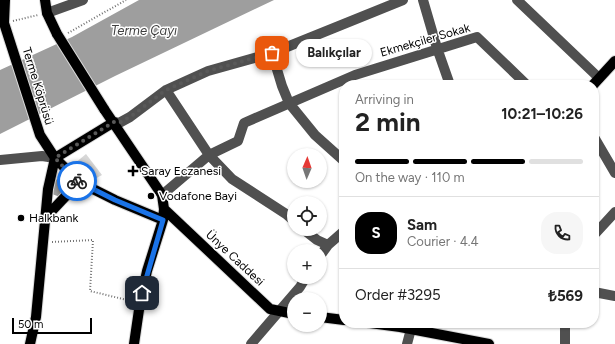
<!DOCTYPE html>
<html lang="en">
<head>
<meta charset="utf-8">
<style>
  :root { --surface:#fff; --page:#f6f6f6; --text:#222; --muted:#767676; --line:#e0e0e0; --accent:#000 }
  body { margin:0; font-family:Figtree,sans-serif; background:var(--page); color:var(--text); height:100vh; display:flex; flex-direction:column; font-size:15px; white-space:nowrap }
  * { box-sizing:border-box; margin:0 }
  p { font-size:13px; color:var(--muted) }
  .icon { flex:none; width:22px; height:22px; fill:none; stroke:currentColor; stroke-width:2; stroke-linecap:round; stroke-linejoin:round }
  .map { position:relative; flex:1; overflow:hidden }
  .panel { position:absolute; left:339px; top:80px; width:260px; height:248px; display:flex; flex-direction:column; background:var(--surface); border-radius:16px; box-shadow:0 1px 3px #0004 }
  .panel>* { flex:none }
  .needle { width:26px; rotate:2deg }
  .controls { position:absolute; left:287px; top:148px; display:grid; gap:8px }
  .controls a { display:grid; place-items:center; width:40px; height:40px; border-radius:50%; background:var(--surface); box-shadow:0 1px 3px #0004; font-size:20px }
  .scale { position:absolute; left:12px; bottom:10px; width:80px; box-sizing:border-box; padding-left:4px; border:2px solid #000; border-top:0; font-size:11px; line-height:14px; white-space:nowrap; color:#000; -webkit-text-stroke:3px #fff; paint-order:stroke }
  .pin { position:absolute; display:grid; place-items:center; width:34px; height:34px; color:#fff; margin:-17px; border-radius:8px; box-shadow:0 2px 6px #0006 }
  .courier { position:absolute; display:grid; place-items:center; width:40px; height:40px; margin:-20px; border:3px solid #1a73e8; border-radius:50%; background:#fff; color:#222; box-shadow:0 1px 5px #0007 }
  .bubble { position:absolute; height:28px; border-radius:14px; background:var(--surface); box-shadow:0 1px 3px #0004; font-size:13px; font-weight:700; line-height:28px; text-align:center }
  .summary em { font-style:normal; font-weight:700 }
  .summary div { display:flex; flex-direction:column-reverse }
  .summary { display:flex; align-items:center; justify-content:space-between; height:68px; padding:0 16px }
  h1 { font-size:26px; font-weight:700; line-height:30px }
  .bar { display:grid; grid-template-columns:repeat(4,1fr); gap:6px 4px; align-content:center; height:48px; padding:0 16px }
  .bar i { height:5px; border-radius:3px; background:var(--line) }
  .bar .selected { background:var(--accent) }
  .bar p { grid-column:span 4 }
  .line { display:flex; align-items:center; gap:10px; padding:0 16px; border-top:1px solid var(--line) }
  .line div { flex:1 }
  .round { display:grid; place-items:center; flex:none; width:42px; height:42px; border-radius:16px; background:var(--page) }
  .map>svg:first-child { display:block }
  .green { fill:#d7d7d7 }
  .water { fill:#9e9e9e }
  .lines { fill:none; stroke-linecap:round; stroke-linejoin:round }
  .major-casing { stroke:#dbdbdb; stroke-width:12 }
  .path { stroke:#727272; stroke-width:2; stroke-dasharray:1 2; stroke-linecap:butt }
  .minor { stroke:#505050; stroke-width:10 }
  .major { stroke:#000; stroke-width:10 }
  .major-bridge-casing { stroke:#dbdbdb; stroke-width:12; stroke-linecap:butt }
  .major-bridge { stroke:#000; stroke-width:10 }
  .done { stroke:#595959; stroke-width:4; stroke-dasharray:0 7.2 }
  .route { stroke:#1a73e8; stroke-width:5 }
  .poi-dot { fill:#000; stroke:#fff; stroke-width:1.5 }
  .labels { text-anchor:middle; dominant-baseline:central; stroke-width:3; stroke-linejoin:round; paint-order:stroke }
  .street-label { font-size:12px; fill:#000; stroke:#fff }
  .poi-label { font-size:12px; fill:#000; stroke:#fff; text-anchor:start }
  .water-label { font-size:13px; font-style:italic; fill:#3f3f3f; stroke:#fff }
</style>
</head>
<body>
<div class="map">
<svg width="615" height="344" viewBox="0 0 615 344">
  <rect width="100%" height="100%" fill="#fff"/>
  <path class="green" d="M86,154L102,175L91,181L74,164Z"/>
  <path class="water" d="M139,0H274L115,76L0,134V70L72,37Z
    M57,179L63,180L69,187L60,197L52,194L51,185Z"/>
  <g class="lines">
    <g class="major-casing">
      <path id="major" d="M5,0L4,23L40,135L55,158L79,182L115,200L163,220
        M45,0L47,13L57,34
        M593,85L615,61
        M104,109L162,195L164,209L163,220L147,271L140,303L134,344
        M164,209L270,309L294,314
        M46,217L79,182
        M320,317L344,320
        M370,323L400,327L489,344
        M30,344L36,317L48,189L55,158L114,122"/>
    </g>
    <path class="path" d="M13,21L38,15
      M68,33L126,0
      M52,242L93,240L90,291L131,301"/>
    <path class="minor" d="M423,0L437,48L450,85
      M517,0L599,78
      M47,13L83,0
      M272,53L282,86L289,103L315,135L344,161
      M166,90L209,155L232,179L286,214L294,221
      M114,122L119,123L130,117L166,90L208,71L272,53L403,0
      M594,137L615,173
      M0,160L42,156L55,158
      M162,195L209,155L238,141L244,123L355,75L477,37L527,85
      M303,229L317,240L328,245
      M594,235L615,212
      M320,256L328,245L344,231
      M594,292L615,296
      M251,344L300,287L306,277
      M407,344L411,329
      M565,344V323"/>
    <use href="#major" class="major"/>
    <g class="major-bridge-casing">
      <path id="major-bridge" d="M57,34L104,109"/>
    </g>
    <use href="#major-bridge" class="major-bridge"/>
  </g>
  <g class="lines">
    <path class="done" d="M77,181L55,158L114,122L119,123L130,117L166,90L208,71L272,53"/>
    <path class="route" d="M77,181L115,200L163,220L142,293"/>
  </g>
  <g class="poi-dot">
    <path d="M131 165h4v4h4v4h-4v4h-4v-4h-4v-4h4z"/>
    <circle cx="151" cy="196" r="4"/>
    <circle cx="21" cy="218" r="4"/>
  </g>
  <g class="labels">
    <g class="street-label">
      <text transform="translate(425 40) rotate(-16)">Ekmekçiler Sokak</text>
      <text transform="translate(38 86) rotate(73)">Terme Köprüsü</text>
      <text transform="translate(235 258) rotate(43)">Ünye Caddesi</text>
    </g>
    <g class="poi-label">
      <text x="141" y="171">Saray Eczanesi</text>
      <text x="159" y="196">Vodafone Bayi</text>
      <text x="29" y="218">Halkbank</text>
    </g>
    <g class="water-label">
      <text x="144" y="30">Terme Çayı</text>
    </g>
  </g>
</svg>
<div class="controls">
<a><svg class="needle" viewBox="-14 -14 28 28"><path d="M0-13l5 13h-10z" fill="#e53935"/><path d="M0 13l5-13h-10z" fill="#767676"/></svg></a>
<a><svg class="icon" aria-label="locate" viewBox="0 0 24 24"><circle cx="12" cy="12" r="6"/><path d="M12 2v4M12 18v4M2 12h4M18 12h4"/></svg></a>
<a>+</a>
<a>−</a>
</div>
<div class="scale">50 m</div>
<div class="pin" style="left:272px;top:53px;background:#ea580c"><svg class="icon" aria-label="bag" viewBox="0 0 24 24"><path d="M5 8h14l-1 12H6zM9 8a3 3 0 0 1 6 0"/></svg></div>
<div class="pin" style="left:142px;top:293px;background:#1f2937"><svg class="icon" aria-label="home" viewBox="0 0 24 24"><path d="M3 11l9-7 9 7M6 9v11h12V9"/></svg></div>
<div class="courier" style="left:77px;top:181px"><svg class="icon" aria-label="bike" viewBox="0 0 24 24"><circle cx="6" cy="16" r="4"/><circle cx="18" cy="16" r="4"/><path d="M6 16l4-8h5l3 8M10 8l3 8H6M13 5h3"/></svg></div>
<div class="bubble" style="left:296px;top:39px;width:76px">Balıkçılar</div>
<section class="panel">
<div class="summary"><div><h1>2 min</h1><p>Arriving in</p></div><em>10:21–10:26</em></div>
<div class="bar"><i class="selected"></i><i class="selected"></i><i class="selected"></i><i></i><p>On the way · 110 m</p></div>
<div class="line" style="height:72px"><b class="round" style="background:var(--accent);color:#fff">S</b><div><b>Sam</b><p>Courier · 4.4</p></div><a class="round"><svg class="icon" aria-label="phone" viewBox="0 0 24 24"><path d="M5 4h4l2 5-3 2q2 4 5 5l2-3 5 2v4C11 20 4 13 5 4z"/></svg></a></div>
<div class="line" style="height:52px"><div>Order #3295</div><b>₺569</b></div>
</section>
</div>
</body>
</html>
